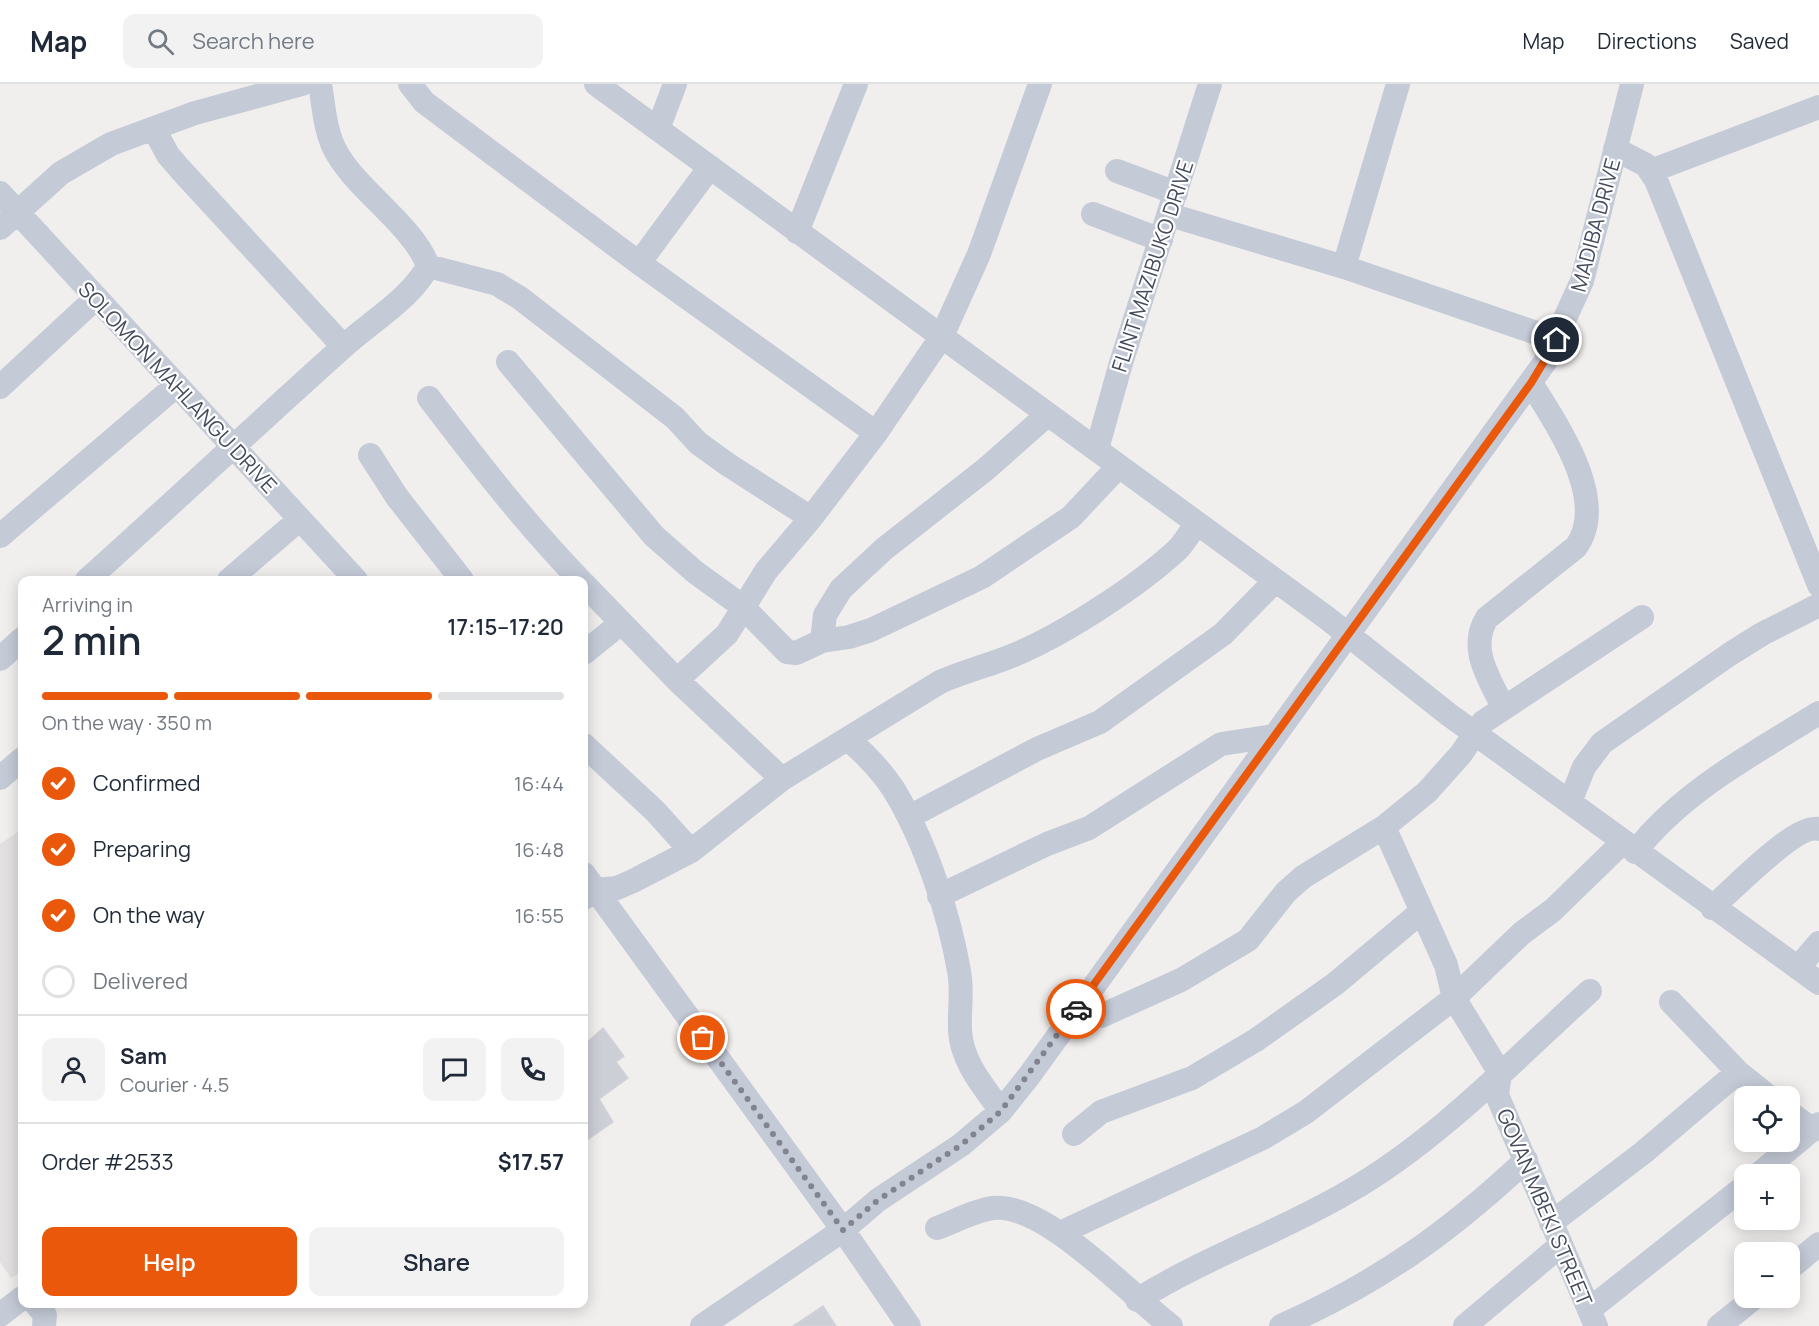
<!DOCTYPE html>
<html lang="en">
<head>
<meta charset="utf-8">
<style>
  :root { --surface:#fff; --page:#f2f2f3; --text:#1f2937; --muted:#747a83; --line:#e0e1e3; --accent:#ea580c }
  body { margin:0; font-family:Manrope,sans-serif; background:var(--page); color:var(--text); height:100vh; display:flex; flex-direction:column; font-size:22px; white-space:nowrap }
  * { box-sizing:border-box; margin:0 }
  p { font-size:20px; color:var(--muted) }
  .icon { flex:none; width:33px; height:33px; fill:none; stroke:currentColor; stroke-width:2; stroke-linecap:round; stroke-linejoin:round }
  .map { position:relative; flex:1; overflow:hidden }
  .drawer { position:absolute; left:18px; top:492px; width:570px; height:732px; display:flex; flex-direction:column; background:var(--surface); border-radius:12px; box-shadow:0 3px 15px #0003 }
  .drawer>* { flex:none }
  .buttons { position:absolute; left:1734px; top:1002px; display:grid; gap:12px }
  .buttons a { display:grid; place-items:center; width:66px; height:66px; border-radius:12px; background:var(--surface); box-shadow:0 3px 15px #0003; font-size:30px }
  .pin { position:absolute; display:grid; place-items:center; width:51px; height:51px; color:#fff; margin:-26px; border:3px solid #fff; border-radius:50%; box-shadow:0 2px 6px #0007 }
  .courier { position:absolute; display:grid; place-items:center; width:60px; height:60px; margin:-30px; border:4px solid #ea580c; border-radius:50%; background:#fff; color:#222; box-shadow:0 2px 8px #0007 }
  .headline em { font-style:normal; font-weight:600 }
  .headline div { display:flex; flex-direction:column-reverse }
  .headline { display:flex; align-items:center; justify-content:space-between; height:102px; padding:0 24px }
  h1 { font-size:39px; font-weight:600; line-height:45px }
  .bar { display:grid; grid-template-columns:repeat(4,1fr); gap:9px 6px; align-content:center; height:72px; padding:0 24px }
  .bar i { height:8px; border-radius:4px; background:var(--line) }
  .bar .current { background:var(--accent) }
  .bar p { grid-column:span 4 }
  .line { display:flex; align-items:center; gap:15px; padding:0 24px; border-top:2px solid var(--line) }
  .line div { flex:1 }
  .round { display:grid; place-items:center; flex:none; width:63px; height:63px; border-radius:12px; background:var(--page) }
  ol { padding:0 24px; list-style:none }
  li { display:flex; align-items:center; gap:18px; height:66px }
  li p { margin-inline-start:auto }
  li .icon { padding:6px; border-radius:50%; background:var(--accent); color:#fff; stroke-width:4 }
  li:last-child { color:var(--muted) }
  li i { width:33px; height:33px; border:3px solid var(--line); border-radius:50% }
  .primary-button { display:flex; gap:12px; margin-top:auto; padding:12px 24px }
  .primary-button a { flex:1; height:69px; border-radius:12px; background:var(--accent); color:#fff; font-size:24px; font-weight:600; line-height:69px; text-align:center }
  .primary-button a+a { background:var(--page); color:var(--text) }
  header { display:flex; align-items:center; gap:36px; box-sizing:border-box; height:84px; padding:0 30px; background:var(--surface); border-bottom:2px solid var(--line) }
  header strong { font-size:28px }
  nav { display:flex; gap:33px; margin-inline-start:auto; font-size:21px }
  .search { width:420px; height:54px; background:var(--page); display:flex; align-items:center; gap:15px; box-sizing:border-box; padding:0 21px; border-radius:12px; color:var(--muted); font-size:22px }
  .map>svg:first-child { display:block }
  .education { fill:#e2e0e0 }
  .building { fill:#cdcfd6; stroke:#d2d2da; stroke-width:1.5 }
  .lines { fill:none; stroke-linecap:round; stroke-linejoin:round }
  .minor { stroke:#c4cad6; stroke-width:24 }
  .done { stroke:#82858f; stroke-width:6; stroke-dasharray:0 10.8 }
  .route { stroke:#ea580c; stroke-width:8 }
  .labels { text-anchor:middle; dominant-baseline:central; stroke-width:4.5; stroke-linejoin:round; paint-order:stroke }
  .street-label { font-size:21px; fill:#464c5c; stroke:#fff }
</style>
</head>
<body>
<header>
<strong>Map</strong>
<div class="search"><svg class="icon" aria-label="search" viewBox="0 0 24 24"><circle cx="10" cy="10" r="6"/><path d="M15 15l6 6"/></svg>Search here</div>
<nav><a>Map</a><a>Directions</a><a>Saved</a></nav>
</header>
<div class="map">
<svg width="1819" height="1242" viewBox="0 0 1819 1242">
  <rect width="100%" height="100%" fill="#f1efee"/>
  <path class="education" d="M22,745V1188L11,1194L0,1178V760Z"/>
  <path class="building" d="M603,944L624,972L616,978L628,994L599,1015L613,1038L584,1058V961Z
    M823,1222L836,1242H793Z"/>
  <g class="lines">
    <path class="minor" d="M410,0L424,18L639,179L876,349
      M596,0L1327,534L1448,630L1819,899
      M154,45L168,71L180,85L343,262
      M658,45L675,0
      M1615,65L1646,81L1656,96L1819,501
      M1117,87L1176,109
      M1651,87L1819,23
      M0,109L356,496
      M1093,130L1161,156
      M1170,131L1344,183L1557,256
      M0,144L61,89L111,60L195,29L302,0
      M797,148L856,0
      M639,179L710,83
      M428,182L497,200L520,214L675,334L698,359L727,380L811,434
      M1344,183L1398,0
      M508,278L654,452L695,488L742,522L787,568L796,569L822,557L849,553L871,546L982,493L1071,433L1118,383
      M0,303L96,214
      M429,314C477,377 525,439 580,496
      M1097,365L1121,279L1210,0
      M370,371L397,413L462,496
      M0,452L177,301
      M87,496C173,419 257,340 343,263C370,238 411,215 428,182C415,144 359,107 338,71C325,51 324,23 320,0
      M229,496L300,435
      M584,500L677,596L782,695
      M822,557L825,531L841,505L884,465L986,385L1047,331
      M584,569L621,539
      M0,575L22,555
      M677,596L727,550L766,487L811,434L876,349L942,252L979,170L1040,0
      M1503,623C1489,594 1468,564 1487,534L1576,463C1610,416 1556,340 1531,299
      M848,655C865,670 882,687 894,706C925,757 949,829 959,887C963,907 959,926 960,946C961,977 984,1003 1001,1027
      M584,661L655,727L691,767
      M0,694L22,675
      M1570,718L1584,683L1602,659L1730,570L1762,550L1819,521
      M909,733L1037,665L1100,638L1223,550L1275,497
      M1384,743L1446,881L1454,914L1500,989L1497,1011L1596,1242
      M1635,768C1682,707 1755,669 1819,629
      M584,790L843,1146L909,1242
      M939,812L1047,760L1089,744L1221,660L1274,652
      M584,814L595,806L617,804L633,797L691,767L782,695L940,598C963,588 986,582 1009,573C1060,553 1137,503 1177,466C1184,459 1190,449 1196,440
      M1712,824C1731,807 1796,739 1819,745
      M1798,884L1819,859
      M1671,918L1738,988L1768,1012
      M1101,932L1181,896L1248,856L1286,808L1303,793L1384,743L1427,708L1461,670L1483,638L1642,533
      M1790,1029L1813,1046
      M1074,1050L1101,1028L1192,994L1256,956L1335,900L1421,828
      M1759,1090L1819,1040
      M1551,1139L1644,1068L1738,988
      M937,1144C954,1138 975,1126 993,1124C1045,1118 1130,1211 1171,1242
      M1060,1149L1263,1054L1306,1028L1454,914L1522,849L1553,826L1623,758
      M1790,1184L1819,1160
      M1137,1216C1204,1174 1280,1148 1348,1108C1436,1058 1515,975 1590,907
      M36,1220L45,1231L44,1242
      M1590,1225L1744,1103
      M0,1231L22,1214
      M702,1242L843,1146L878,1116L961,1061L1001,1027L1029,992L1545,278L1582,197L1632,0
      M1281,1242C1379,1198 1447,1150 1526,1076
      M1465,1242L1561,1161
      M1719,1242L1754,1214"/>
  </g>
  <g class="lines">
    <path class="done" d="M703,954L843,1146L878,1116L961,1061L1001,1027L1076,925"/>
    <path class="route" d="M1076,925L1531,299L1557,256"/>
  </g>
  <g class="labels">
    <g class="street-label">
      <text transform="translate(1595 141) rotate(-75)">MADIBA DRIVE</text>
      <text transform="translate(1152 182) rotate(-72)">FLINT MAZIBUKO DRIVE</text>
      <text transform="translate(178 303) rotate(47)">SOLOMON MAHLANGU DRIVE</text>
      <text transform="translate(1545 1123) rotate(67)">GOVAN MBEKI STREET</text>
    </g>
  </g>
</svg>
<div class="buttons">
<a><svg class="icon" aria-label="locate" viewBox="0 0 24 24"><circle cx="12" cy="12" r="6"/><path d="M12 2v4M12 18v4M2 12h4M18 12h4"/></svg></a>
<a>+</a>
<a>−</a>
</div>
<div class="pin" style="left:703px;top:954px;background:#ea580c"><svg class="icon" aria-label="bag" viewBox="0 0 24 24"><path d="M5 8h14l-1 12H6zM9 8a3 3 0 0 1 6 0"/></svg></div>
<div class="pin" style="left:1557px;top:256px;background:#1f2937"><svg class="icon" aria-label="home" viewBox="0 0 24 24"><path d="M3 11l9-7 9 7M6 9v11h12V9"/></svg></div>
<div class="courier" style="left:1076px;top:925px"><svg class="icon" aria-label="car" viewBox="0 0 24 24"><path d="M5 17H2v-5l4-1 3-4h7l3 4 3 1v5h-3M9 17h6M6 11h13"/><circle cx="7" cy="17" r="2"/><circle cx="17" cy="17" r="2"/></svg></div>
<section class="drawer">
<div class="headline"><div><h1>2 min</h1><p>Arriving in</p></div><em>17:15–17:20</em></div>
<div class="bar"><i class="current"></i><i class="current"></i><i class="current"></i><i></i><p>On the way · 350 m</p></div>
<ol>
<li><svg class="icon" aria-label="check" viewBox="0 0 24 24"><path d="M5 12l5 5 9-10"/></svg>Confirmed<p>16:44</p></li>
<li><svg class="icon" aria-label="check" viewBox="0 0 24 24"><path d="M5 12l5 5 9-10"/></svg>Preparing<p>16:48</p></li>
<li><svg class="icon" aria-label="check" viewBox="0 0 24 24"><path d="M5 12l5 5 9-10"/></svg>On the way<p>16:55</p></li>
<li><i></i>Delivered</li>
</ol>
<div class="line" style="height:108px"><a class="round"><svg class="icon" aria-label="person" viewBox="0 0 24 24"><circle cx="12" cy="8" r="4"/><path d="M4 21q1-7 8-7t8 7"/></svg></a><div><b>Sam</b><p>Courier · 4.5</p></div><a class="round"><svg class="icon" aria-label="chat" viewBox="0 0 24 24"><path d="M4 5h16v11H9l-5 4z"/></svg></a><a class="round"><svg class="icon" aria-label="phone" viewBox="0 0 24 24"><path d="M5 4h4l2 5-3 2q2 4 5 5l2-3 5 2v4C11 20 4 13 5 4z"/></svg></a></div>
<div class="line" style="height:78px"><div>Order #2533</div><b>$17.57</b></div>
<div class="primary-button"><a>Help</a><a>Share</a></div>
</section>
</div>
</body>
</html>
